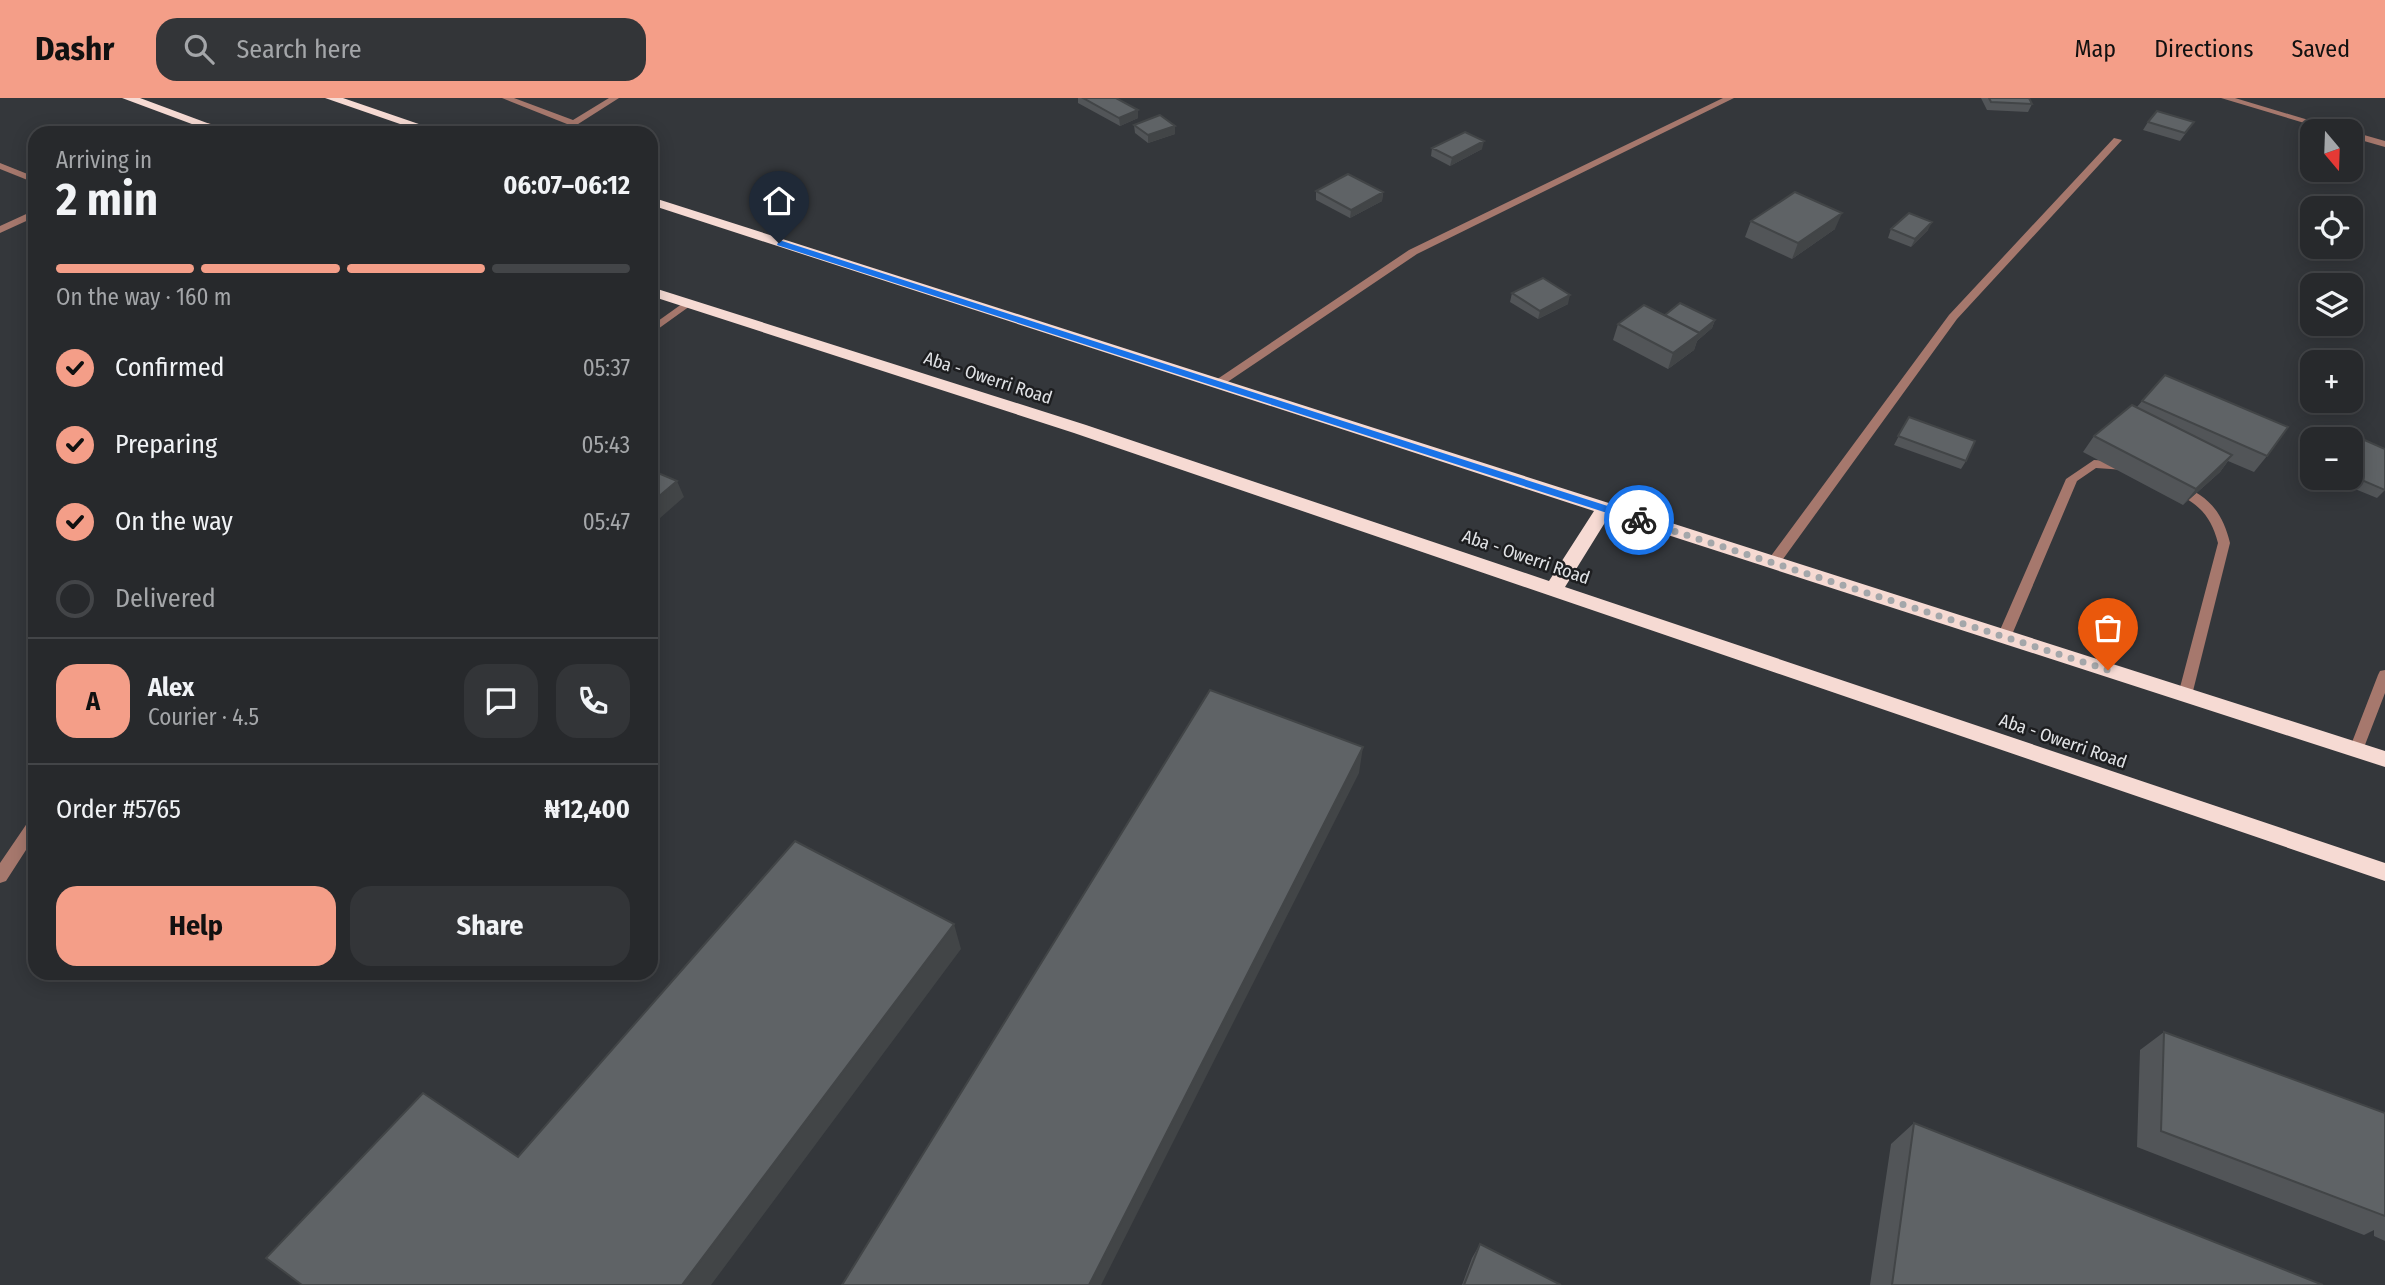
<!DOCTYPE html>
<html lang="en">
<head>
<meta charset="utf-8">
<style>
  :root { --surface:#27292c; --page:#333538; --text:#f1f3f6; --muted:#a4a6a9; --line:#434548; --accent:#f49e88 }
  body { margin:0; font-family:"Fira Sans Condensed",sans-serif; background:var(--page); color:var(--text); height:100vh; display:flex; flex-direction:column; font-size:26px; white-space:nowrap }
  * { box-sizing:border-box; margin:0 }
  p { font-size:23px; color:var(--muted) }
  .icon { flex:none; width:38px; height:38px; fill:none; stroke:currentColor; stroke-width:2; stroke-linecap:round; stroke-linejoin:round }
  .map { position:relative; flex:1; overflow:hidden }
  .panel { position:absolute; left:28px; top:28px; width:630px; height:854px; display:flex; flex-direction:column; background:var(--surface); border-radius:21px; box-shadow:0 4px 18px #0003,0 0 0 2px var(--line) }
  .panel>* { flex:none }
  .needle { width:46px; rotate:161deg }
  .fabs { position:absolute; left:2300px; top:21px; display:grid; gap:14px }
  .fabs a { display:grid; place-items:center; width:63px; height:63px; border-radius:14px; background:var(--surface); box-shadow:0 4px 18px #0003,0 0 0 2px var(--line); font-size:35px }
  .pin { position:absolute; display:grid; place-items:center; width:60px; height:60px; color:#fff; margin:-72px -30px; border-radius:50% 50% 50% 0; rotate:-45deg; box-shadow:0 0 7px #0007 }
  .pin .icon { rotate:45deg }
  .courier { position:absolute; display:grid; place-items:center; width:70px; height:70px; margin:-35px; border:5px solid #1a73e8; border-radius:50%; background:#fff; color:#222; box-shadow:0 2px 9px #0007 }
  .summary em { font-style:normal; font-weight:700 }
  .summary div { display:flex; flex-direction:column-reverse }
  .summary { display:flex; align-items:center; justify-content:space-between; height:119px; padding:0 28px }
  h1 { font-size:46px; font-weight:700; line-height:52px }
  .bar { display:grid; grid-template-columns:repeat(4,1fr); gap:10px 7px; align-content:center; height:84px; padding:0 28px }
  .bar i { height:9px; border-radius:5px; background:var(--line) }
  .bar .active { background:var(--accent) }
  .bar p { grid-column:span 4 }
  .line { display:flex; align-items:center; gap:18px; padding:0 28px; border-top:2px solid var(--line) }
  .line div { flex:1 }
  .round { display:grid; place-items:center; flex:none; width:74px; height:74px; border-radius:21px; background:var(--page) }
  ol { padding:0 28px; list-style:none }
  li { display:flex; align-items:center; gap:21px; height:77px }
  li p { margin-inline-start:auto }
  li .icon { padding:7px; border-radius:50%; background:var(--accent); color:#111; stroke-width:4 }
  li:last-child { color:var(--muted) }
  li i { width:38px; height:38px; border:4px solid var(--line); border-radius:50% }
  .button { display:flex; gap:14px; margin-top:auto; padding:14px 28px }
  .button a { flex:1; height:80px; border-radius:21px; background:var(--accent); color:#111; font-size:28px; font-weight:700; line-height:80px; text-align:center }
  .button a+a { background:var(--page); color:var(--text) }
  header { display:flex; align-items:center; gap:42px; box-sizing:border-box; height:98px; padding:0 35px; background:var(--accent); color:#111 }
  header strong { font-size:33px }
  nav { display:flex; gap:38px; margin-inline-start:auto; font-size:24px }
  .search { width:490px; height:63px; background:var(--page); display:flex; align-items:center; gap:18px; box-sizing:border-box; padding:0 24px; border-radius:21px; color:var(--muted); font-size:26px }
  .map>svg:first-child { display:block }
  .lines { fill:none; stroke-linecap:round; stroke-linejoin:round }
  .service { fill:#a6786d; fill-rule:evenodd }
  .trunk { fill:#f6dad3; fill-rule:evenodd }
  .wall { fill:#525558 }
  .shaded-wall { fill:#424547 }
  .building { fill:#5f6366; stroke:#424547; stroke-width:2 }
  .route { fill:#1a73e8 }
  .done { stroke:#a4a7aa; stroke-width:7; stroke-dasharray:0 12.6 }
  .labels { text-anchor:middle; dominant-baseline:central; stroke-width:5; stroke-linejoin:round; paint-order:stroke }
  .street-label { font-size:18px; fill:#e1e3e6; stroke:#1d1e20 }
</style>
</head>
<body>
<header>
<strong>Dashr</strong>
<div class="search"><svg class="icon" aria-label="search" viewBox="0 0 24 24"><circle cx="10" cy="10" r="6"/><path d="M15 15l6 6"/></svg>Search here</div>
<nav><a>Map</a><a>Directions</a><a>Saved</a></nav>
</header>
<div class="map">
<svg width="2385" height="1187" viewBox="0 0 2385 1187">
  <rect width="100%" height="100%" fill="#34373b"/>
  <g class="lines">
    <path class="service" d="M502,0H514L573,22L609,0H619L564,35H553L567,26Z
      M1723,0H1734L1417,156L1220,289L1216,290L1210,286L1409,152Z
      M2221,0H2235L2345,33H2331Z
      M208,25L211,26V30L201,35H189Z
      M2350,33L2385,43V49L2350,39Z
      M2114,40L2122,42L1957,221L1778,468H1768L1767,465L1768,462L1949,217Z
      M0,65L35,79V85L0,71Z
      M35,112V119L0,135V128Z
      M686,203L691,206L690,208L651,236V228Z
      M2094,362L2125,364L2131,368L2125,372L2096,370L2077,383L2011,539L2004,544L1999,543L1997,539L2066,381Z
      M2178,387C2208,396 2223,415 2230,445L2192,597L2190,601H2180L2178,597L2218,445C2211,418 2199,406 2174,394L2172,391L2174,388Z
      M2385,572V595L2363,652L2361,656H2351L2349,652L2378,577L2380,573Z
      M35,719V738L6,783L0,785V765L30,721Z"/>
    <path class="trunk" d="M122,0H140L234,35H216Z
      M325,0H343L445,35H426Z
      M651,99L2385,653V669L1609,418L1565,489L2385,765V783L1074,335L651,198V189L1086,327L1549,483L1594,413L651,107Z"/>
  </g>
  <path class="wall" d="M1078,0H1116L1138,20L1120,28L1078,5Z
    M1981,0H2029L2032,6L2028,14L1987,12Z
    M2148,24H2194L2180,43L2143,32Z
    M1134,27L1175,28V36L1148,45L1135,35Z
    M1432,50L1482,51L1450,68L1431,58Z
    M1316,93L1383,94L1382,103L1350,120L1316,102Z
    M1751,123L1835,131L1792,161L1745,139Z
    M1891,131L1928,132L1911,149L1888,140Z
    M1512,195L1568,206L1538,221L1510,204Z
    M1665,217L1715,222L1712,230L1697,243L1694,252L1668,271L1613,242L1618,226Z
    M2142,303L2267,358L2254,374L2228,363L2220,374L2183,407L2083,354L2094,338L2137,309Z
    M1909,319L1966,363L1961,371L1894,347Z
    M2360,340L2385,392L2377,400L2333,382L2334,380H2350V353Z
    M2164,934L2385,1015V1143L2374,1138V1132L2364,1137L2137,1049L2140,952Z
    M1914,1025L2323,1187H1870L1891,1046Z
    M1480,1146L1561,1187H1462L1472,1160Z"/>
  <path class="shaded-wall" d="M1138,12V20L1120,28L1119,20Z
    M1175,28V36L1148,45V37Z
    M1484,43L1482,51L1450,68L1452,60Z
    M1383,94L1382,103L1350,120L1351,112Z
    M1842,115L1835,131L1792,161L1798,145Z
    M1932,124L1928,132L1911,149L1915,141Z
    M1570,197L1568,206L1538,221L1540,213Z
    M1715,222L1712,230L1697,243L1694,252L1668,271L1673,255Z
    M2232,357L2220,374L2183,407L2196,391Z
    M677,383L684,399L651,428V405Z
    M1363,649L1359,675L1101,1187H1089Z
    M954,826L961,851L711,1187H682Z"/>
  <path class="building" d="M1083,0H1116L1138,12L1119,20Z
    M1989,0H2029L2032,6L1991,4Z
    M2157,13L2194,24L2185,35L2148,24Z
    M1160,17L1175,28L1148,37L1134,27Z
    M1465,34L1484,43L1452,60L1432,50Z
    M1348,76L1383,94L1351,112L1316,93Z
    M1795,94L1842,115L1798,145L1751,123Z
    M1909,115L1932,124L1915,141L1891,131Z
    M1543,180L1570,197L1540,213L1512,195Z
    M1680,205L1715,222L1699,235L1665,217Z
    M1644,207L1700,235L1673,255L1618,226Z
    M2165,277L2288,329L2267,358L2142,303Z
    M2132,307L2232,357L2196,391L2094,338Z
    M1909,319L1975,343L1966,363L1898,338Z
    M2360,340L2385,351V392L2350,377V357Z
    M651,372L677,383L651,405Z
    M1210,592L1363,649L1089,1187H842Z
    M795,743L954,826L682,1187H302L266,1160L423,995L518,1059Z
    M2164,934L2385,1015V1118L2161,1033Z
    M1914,1025L2323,1187H1892Z
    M1480,1146L1561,1187H1464Z"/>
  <path class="route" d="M779,142L1642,419L1644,422L1635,424L777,147Z"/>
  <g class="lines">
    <path class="done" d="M1639,422L2108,572"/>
  </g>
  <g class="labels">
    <g class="street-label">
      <text transform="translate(988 280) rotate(18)">Aba - Owerri Road</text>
      <text transform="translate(1526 459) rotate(19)">Aba - Owerri Road</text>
      <text transform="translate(2063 643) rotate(19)">Aba - Owerri Road</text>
    </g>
  </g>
</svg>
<div class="fabs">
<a><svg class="needle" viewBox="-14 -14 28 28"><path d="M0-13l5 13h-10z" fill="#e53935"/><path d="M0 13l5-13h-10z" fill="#a4a6a9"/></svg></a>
<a><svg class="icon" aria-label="locate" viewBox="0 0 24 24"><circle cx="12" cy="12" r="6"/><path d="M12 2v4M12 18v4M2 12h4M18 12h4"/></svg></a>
<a><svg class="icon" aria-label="layers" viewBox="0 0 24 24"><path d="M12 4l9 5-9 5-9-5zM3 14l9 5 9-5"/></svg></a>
<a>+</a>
<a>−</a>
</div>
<div class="pin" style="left:2108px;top:572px;background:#ea580c"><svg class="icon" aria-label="bag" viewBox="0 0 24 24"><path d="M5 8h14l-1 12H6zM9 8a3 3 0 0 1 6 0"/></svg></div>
<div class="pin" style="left:779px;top:145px;background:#1f2937"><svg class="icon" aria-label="home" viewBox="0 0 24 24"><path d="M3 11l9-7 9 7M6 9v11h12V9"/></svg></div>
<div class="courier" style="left:1639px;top:422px"><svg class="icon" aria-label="bike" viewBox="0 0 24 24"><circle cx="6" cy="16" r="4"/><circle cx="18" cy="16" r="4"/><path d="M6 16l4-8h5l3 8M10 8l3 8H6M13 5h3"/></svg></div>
<section class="panel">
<div class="summary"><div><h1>2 min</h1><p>Arriving in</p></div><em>06:07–06:12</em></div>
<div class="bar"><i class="active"></i><i class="active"></i><i class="active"></i><i></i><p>On the way · 160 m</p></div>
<ol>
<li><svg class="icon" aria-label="check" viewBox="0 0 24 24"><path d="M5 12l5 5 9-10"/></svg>Confirmed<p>05:37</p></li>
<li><svg class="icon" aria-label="check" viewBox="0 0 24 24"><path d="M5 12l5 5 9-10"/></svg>Preparing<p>05:43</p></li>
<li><svg class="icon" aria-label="check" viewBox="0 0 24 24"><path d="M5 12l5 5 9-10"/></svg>On the way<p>05:47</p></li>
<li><i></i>Delivered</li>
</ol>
<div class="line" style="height:126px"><b class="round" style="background:var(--accent);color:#111">A</b><div><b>Alex</b><p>Courier · 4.5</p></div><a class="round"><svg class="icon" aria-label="chat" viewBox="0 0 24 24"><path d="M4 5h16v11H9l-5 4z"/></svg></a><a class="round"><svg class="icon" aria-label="phone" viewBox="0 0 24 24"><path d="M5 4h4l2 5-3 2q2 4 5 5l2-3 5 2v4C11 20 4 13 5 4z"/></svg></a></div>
<div class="line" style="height:91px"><div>Order #5765</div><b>₦12,400</b></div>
<div class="button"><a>Help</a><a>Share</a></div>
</section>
</div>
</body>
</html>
